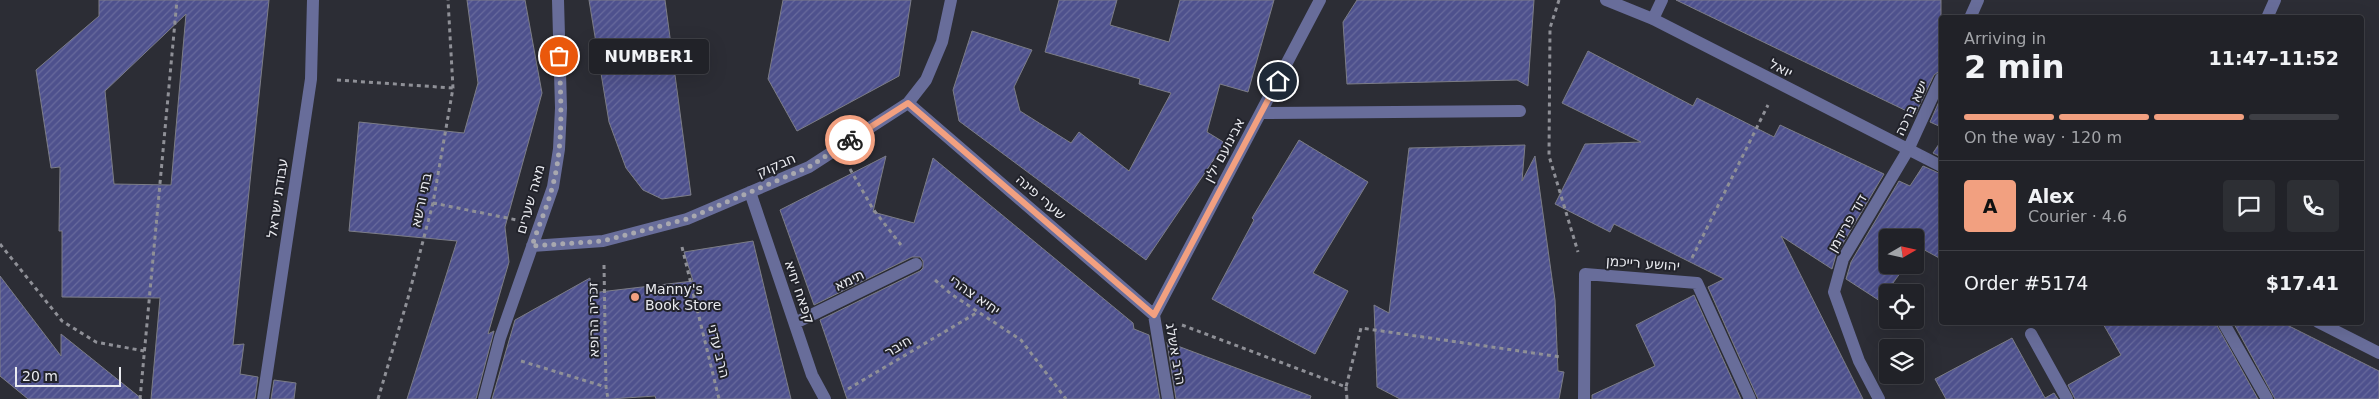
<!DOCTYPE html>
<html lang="en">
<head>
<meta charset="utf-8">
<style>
  :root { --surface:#212228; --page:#2d2f34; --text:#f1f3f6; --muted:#a2a4a8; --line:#3e3f45; --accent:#f2a080 }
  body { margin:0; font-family:"DejaVu Sans","Noto Sans Hebrew",sans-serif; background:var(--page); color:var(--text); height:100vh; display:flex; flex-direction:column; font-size:19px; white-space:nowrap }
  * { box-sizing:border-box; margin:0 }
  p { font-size:16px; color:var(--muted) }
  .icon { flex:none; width:28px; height:28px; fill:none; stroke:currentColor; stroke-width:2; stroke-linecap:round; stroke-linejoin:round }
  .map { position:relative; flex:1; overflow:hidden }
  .drawer { position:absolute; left:1939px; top:15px; width:425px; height:310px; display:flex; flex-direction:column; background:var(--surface); border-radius:5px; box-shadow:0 5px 20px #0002,0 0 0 1px var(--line) }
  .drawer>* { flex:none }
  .needle { width:32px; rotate:81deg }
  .tools { position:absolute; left:1879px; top:229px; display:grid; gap:10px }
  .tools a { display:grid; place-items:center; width:45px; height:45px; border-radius:5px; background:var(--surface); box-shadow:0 5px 20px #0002,0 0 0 1px var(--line); font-size:25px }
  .scale { position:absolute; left:15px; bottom:12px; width:106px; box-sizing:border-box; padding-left:5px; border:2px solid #eaebf0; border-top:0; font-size:14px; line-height:18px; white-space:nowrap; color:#eaebf0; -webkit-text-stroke:4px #22232b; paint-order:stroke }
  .pin { position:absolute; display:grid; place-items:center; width:42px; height:42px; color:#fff; margin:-21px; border:2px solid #fff; border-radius:50%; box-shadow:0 1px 5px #0007 }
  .courier { position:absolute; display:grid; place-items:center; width:50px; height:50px; margin:-25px; border:4px solid #f2a080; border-radius:50%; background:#fff; color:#222; box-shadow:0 1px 6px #0007 }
  .bubble { position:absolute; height:35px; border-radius:5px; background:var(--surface); box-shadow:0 5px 20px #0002,0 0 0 1px var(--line); font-size:16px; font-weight:600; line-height:35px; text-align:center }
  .head em { font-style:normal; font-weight:600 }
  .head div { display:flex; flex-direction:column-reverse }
  .head { display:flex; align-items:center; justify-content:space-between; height:85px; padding:0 25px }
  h1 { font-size:32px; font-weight:600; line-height:38px }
  .bar { display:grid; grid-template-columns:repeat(4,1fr); gap:8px 5px; align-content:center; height:60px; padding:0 25px }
  .bar i { height:6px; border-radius:4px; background:var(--line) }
  .bar .current { background:var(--accent) }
  .bar p { grid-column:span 4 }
  .line { display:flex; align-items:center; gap:12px; padding:0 25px; border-top:1px solid var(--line) }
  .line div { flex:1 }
  .round { display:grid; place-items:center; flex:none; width:52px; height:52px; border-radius:5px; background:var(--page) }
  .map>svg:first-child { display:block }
  .building { fill:url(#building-hatch); stroke:#7c7d87; fill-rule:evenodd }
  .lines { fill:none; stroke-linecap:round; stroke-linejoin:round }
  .path { stroke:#8f9097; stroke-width:3; stroke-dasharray:4 4; stroke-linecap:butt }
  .minor { stroke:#686d9a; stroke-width:12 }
  .done { stroke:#a8a8af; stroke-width:5; stroke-dasharray:0 9 }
  .route { stroke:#f2a080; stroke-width:6 }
  .poi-dot { fill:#f2a080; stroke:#22232b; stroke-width:2 }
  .labels { text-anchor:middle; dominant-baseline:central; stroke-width:4; stroke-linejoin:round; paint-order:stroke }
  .street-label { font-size:14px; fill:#eaebf0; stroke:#22232b }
  .poi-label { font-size:14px; fill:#eaebf0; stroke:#22232b; text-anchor:start }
</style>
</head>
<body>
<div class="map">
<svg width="2379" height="399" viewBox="0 0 2379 399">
  <defs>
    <pattern id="building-hatch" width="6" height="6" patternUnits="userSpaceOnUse" patternTransform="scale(1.25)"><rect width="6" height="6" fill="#4e518d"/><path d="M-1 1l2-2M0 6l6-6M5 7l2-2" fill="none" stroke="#686a9d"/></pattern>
  </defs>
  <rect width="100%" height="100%" fill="#2c2d35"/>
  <path class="building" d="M99,0H269L233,345L244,344L240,374L258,377L255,399H151L160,298L62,297V231H59L60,167L51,168L36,70L99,16ZM186,14L171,185L114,184L105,91Z
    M467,0H525L542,93L505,227L509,262L488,334L494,331L476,399H407L457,241L349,231L359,122L464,133L478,83Z
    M589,0H665L691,195L662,199L643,190L626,168L609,122Z
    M783,0H911L899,76L797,131L768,79Z
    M1059,0H1117L1110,25L1169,42L1180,0H1274L1248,92L1220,84L1207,132L1225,143L1146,260L959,121L953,90L972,31L1032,50L1014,87L1020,111L1071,143L1079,132L1129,171L1171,93L1139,84L1140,79L1045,52Z
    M1357,0H1534L1528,86L1517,80L1347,84L1343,22Z
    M1676,0H1941V70L1934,75L1915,115Z
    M1588,51L1693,106L1697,98L1774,137L1780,125L1884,174L1836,255L1832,269L1781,236L1863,399H1758L1708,287L1724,279L1614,224L1610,232L1555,204L1585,144L1641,142L1562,103Z
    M1941,97V127L1930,122Z
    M1299,140L1368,182L1313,273L1348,291L1315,354L1212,299L1254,220L1252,218Z
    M1941,141V157L1933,153Z
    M1525,145L1522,181L1535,156L1555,300L1558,371L1564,372L1559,399H1400L1377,387L1374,305L1389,313L1409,148Z
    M886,156L873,212L914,223L933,158L1133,323L1134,329L1149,335L1160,399H847L820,320L920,271L923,268V261L920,257H912L814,305L780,210Z
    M1923,166L1941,174V259L1919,247L1915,253V238H1888V265H1906L1880,301L1846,279L1851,262L1899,181L1910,186Z
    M753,241L791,399H656L655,396L610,399H492L515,320L590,278L591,293L693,281L684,252Z
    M0,276L61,356V334L142,399H28L0,376Z
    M1694,295L1741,399H1592V395L1655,366L1636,325Z
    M2102,322H2215L2258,399H2075L2068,385L2121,355Z
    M2233,322H2281L2379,371V399H2275Z
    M2012,338L2045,398L2054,393L2058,399H1946L1935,379Z
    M1167,342L1311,396L1310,399H1176Z
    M274,380L296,383L294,399H271Z"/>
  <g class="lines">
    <path class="path" d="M1559,0L1550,28L1549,156L1578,252
      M337,80L453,88
      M850,169L873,209L901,245
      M433,203L517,220
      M0,244L62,321L96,342L144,351
      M682,247L719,399
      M1692,258L1768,105
      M604,265L606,387L608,399
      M935,280L951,294L1021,340L1066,399
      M1182,325L1346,387L1361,328L1561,357
      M521,361L606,387
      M1346,387L1347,399
      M848,389L978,312
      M140,399L177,0
      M378,399L408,298L433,203L453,88L448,0"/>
    <path class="minor" d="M1606,0L1653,19L1941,166
      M1970,18L1978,0
      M2267,18L2275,0
      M1653,19L1662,0
      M908,103L1154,315
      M1261,113L1520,111
      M750,192L812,375L825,399
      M532,246L603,241L687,219L809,167L908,103L926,80L942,42L951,0
      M1154,315L1320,0
      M1154,315L1168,399
      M2223,322L2267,399
      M2318,322L2379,353
      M795,323L916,264
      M2031,334L2067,399
      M263,399L311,79L313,0
      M484,399L500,338L553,187L559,149L561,108L558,0
      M1584,399L1585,274L1697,283L1750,399
      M1879,399L1859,361L1834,292L1843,259L1908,150L1941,78"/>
  </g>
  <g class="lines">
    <path class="done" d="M559,56C561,99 564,146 552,188C547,208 538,227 532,246L603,241L687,219L809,167L850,140"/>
    <path class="route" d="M850,140L908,103L1154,315L1278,81"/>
  </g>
  <circle class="poi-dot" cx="635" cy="297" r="5"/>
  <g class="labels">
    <g class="street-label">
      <text transform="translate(1781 68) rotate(27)">יואל</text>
      <text transform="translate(1911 108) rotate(-65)">ישא ברכה</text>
      <text transform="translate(1224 150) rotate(-62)">אבינועם ילין</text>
      <text transform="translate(776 165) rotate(-23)">חבקוק</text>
      <text transform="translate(1041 197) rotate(41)">שערי פינה</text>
      <text transform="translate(277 198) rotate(-82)">עבודת ישראל</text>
      <text transform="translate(530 199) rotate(-74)">מאה שערים</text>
      <text transform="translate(421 200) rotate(-78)">בתי ורשא</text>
      <text transform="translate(1847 223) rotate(-60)">דוד פרידמן</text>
      <text transform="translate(1643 263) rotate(4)">יהושע רייכמן</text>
      <text transform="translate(849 280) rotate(-26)">תימא</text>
      <text transform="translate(800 292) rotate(71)">קפאח יחיא</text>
      <text transform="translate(975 295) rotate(35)">יחיא צהרי</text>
      <text transform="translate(593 320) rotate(-91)">זכריה הרופא</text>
      <text transform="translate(898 346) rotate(-30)">חיבר</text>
      <text transform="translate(719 351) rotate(76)">הרב עדני</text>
      <text transform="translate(1176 354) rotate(80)">הרב אשלג</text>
    </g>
    <g class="poi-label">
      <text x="645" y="289">Manny's<tspan x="645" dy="16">Book Store</tspan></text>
    </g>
  </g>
</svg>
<div class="tools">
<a><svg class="needle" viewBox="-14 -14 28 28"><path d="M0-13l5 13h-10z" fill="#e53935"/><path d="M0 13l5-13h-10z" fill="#a2a4a8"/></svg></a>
<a><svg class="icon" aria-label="locate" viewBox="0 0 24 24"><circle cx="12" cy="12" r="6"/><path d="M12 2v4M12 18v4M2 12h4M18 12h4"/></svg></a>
<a><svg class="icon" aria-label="layers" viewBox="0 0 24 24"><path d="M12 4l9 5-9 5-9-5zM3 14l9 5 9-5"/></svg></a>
</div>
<div class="scale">20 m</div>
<div class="pin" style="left:559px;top:56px;background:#ea580c"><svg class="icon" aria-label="bag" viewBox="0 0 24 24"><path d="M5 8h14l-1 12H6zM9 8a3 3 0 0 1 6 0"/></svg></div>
<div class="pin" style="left:1278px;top:81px;background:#1f2937"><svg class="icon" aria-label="home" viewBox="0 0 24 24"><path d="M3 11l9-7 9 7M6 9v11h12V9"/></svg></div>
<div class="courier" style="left:850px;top:140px"><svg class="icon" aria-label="bike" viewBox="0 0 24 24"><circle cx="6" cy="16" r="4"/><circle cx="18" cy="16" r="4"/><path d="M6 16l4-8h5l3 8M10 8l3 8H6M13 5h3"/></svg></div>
<div class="bubble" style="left:589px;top:39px;width:120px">NUMBER1</div>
<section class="drawer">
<div class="head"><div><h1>2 min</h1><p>Arriving in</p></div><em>11:47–11:52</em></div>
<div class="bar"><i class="current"></i><i class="current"></i><i class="current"></i><i></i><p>On the way · 120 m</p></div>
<div class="line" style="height:90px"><b class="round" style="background:var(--accent);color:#111">A</b><div><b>Alex</b><p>Courier · 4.6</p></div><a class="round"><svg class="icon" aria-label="chat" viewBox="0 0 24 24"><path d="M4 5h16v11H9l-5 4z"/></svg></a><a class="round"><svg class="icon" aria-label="phone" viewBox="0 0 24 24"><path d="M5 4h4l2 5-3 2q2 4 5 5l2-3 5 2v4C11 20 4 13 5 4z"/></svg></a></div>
<div class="line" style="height:65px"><div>Order #5174</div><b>$17.41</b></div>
</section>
</div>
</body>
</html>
